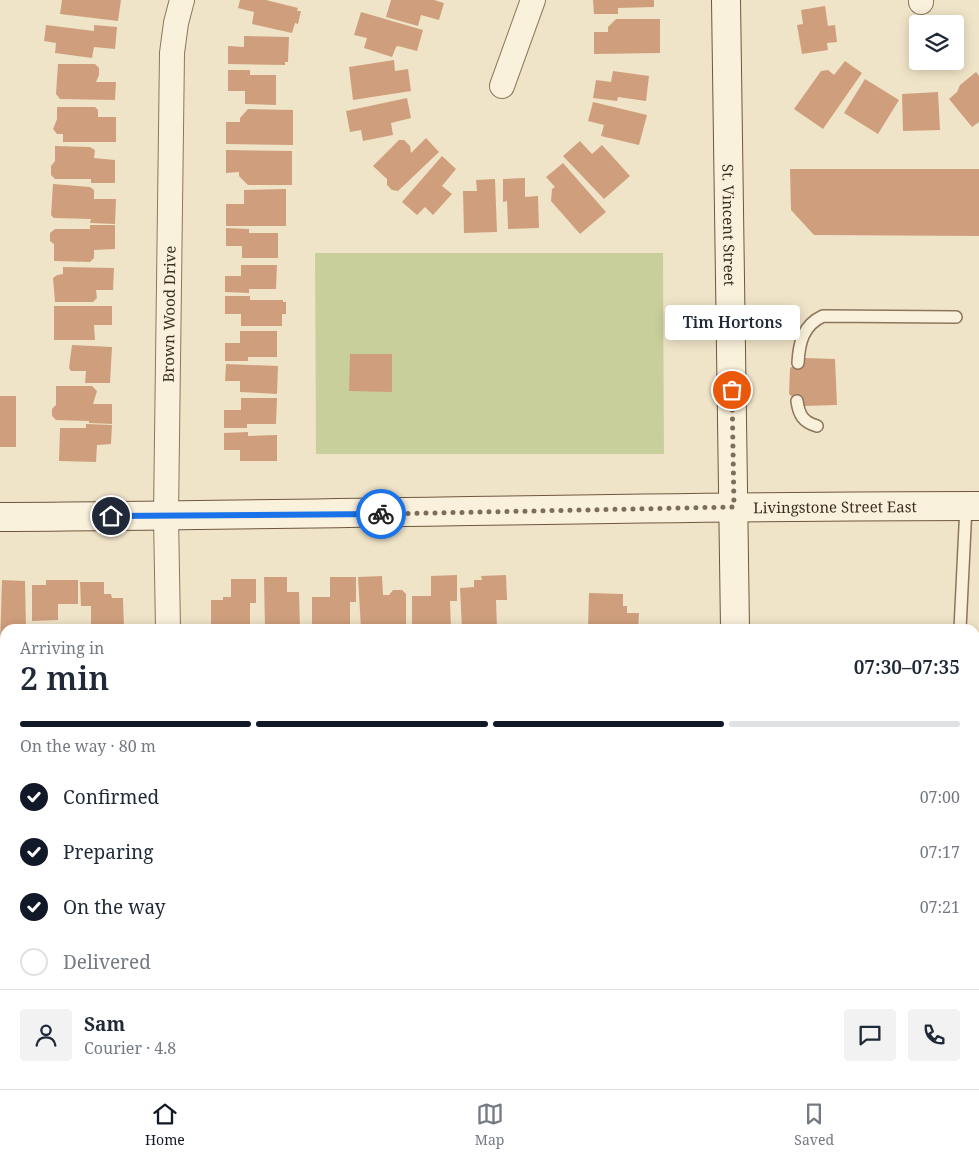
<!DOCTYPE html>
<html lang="en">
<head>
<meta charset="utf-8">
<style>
  :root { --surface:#fff; --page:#f2f2f3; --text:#1f2937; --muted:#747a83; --line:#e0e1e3; --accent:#111827 }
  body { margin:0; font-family:"Noto Serif",serif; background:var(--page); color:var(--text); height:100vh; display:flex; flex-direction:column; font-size:19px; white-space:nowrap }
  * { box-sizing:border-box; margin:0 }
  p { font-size:16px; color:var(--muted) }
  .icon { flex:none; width:28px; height:28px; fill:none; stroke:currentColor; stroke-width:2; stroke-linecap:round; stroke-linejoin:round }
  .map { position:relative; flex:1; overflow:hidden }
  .sheet { position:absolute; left:0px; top:624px; width:980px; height:466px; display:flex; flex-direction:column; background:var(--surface); border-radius:15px 15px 0 0; box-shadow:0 2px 12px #0003 }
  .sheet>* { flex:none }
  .fabs { position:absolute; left:909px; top:15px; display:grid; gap:10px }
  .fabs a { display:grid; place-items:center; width:55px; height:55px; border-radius:5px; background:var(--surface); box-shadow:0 2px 12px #0003; font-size:25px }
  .pin { position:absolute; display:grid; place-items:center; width:42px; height:42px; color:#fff; margin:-21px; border:2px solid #fff; border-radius:50%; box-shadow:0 1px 5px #0007 }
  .courier { position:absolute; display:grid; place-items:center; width:50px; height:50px; margin:-25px; border:4px solid #1a73e8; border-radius:50%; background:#fff; color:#222; box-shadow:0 1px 6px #0007 }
  .bubble { position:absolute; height:35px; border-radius:5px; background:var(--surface); box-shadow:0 2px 12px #0003; font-size:16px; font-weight:600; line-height:35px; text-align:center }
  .head em { font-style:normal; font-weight:600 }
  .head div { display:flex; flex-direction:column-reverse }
  .head { display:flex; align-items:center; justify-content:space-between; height:85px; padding:0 20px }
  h1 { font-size:32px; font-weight:600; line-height:38px }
  .bar { display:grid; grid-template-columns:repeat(4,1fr); gap:8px 5px; align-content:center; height:60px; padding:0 20px }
  .bar i { height:6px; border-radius:4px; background:var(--line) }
  .bar .on { background:var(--accent) }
  .bar p { grid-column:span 4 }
  .line { display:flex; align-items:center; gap:12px; padding:0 20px; border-top:1px solid var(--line) }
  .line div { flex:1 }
  .round { display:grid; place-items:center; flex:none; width:52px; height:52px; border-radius:5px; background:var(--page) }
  ol { padding:0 20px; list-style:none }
  li { display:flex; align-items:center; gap:15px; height:55px }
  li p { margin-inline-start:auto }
  li .icon { padding:5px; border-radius:50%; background:var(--accent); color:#fff; stroke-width:4 }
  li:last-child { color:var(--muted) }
  li i { width:28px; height:28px; border:2px solid var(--line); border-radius:50% }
  .tabs { display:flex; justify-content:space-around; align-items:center; height:70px; border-top:1px solid var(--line); background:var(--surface); font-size:14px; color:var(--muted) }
  .tabs a { display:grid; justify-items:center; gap:2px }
  .tabs .on { color:var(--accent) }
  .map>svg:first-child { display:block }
  .green { fill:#c9cf9b }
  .building { fill:#cf9f7d }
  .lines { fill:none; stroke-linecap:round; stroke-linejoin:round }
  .lane-casing { stroke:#8d765c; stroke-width:14 }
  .street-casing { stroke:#8d765c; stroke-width:26 }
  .secondary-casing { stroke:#6f573f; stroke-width:30 }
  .lane { stroke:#faf1dc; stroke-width:11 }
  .street { stroke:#faf1dc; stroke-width:24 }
  .secondary { stroke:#faf1dc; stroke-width:28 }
  .done { stroke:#7c6e5b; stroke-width:5; stroke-dasharray:0 9 }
  .route { stroke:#1a73e8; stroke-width:6 }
  .labels { text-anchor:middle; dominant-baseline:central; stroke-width:4.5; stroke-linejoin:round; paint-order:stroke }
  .street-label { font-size:15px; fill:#3d2e20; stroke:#f7eed8 }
</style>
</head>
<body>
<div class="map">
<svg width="979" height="1089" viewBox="0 0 979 1089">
  <rect width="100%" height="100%" fill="#f0e4c8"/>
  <path class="green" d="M315,253H663L664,454H316Z"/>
  <path class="building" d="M62,0H121L118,21L60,14Z
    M240,0H266L298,8L297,11H301L298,24L295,23L292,33L252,24L254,12L238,8Z
    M391,0H434L444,3L439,20L421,15L418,26L386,17Z
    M593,0H654V7L618,8V14H594Z
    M825,6L828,26L835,25L837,42L827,43L828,50L802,54L797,25L803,24L801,10Z
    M361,12L423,30L417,51L398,46L396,47L392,57L364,48L367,38L354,35Z
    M616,19H660V53L594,54V32H608V27Z
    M46,25L94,31V25L117,27L115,49L94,47L92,58L55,53L56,43L44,41Z
    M244,36L289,37L288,62H285V65L228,64V46L244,47Z
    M394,60L395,71L408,69L411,91L353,100L349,67Z
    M845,61L862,73L823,129L794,109L821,71L828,70L834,75Z
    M58,64H95L99,68V75L96,82H116L115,100L60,99L56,94Z
    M228,70H250V75H276V105L245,104V91H228Z
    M613,71L649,76L646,101L618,97L617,101L593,98L596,80L611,82Z
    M976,72L979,76V122L972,127L949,99L957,92L960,85Z
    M865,79L899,100L878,134L844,113Z
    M938,92L940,130L903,131L902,94Z
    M407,98L411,118L391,123L393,135L363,141L361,130L350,132L346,111Z
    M593,102L647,115L639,145L601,136L604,125L588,121Z
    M57,107H95L98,110V117H116V142H63V134H57L53,129L57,119Z
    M248,109L293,110V145L226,144V122H240V118Z
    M426,138L439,152L398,191L392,190L387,185V179L373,166L399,140H404L410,146L411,153Z
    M580,141L592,154L602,145L630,176L604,199L563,156Z
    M55,146L90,147L95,150L94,158L115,160V183H91V179H55L51,175V166L55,161Z
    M226,150L292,151V185H248L239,176V172L226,173Z
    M442,156L456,169L442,186L452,194L433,215L425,207L417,215L402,202Z
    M563,163L606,212L580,234L551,201L552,189L555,187L546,177Z
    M790,169H979V236L814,235L791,210Z
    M525,178V197L538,196L539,228L508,229L507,201L503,202V179Z
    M495,179L497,232L464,233L463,191H477L476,180Z
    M53,184L90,187L94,190V199H116L115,224L90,223L91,219L54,218L51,215Z
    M286,189V226H226V204H244V190Z
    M90,225H115V249L94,250V258L90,262L54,261V244L50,241V233L55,229H90Z
    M226,228L249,229V233H278V258H242V246H226Z
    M241,265H277L276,289H249V293L225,292V276H241Z
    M63,267L114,268L113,290H96L97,298L93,302H55L53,278L57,275L63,274Z
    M225,296H250V300H283V302H286V314H282V326H241V314H225Z
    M54,306H112V325H94L95,340H54Z
    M240,331H277V357H248V361H225V343H240Z
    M72,345L112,347L110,383H85L86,371H71L69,368Z
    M350,354H392V392L349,391Z
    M805,358L835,359L837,405L803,406L789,394L790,368Z
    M226,364L278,366L277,394L240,392V381H225Z
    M56,386H92L97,391L93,404H112V424L89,423V421L56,420L52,416V409L56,405Z
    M0,396H16V447H0Z
    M241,398H277L276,424H247V428H224V410H241Z
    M86,424L112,425L111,444L97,445L96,462L59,461L60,428H86Z
    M248,432V436L277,435V461H240V450H224V433Z
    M457,575V601H450L451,629H412V596H431V576Z
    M506,575L507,600H496L497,629H462L460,588L474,587V580H482L481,576Z
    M382,576L383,595H389L393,590H402L406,594V629H361L358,577Z
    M264,577H287V592H299L300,629H265Z
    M330,577H356V602H350V629H312V597H330Z
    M231,579H256V603H250V629H211V600H223V597H231Z
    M2,580L25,581L26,629H5V644H0Z
    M46,580H78V604H58V620L32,621V585H46Z
    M80,582H104V594H111L112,598H123L124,629H91V606H81Z
    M589,593L623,594V606H627V613H639L638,629H588Z
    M0,713H5V750L0,749Z
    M0,900H5V946H0Z
    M576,1085H601V1089H576Z
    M840,1085H900L903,1089H835Z
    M909,1085H935L936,1089H910Z"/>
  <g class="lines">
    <g class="lane-casing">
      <path id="lane" d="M798,363C799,343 803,325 823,316L956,317
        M797,401C799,415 803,422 817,426
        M960,629L966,506"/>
    </g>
    <g class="street-casing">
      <g id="street">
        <path d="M921,0V2"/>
        <path d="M502,86L533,0"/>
        <path id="s1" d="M168,629L166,516L172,53L176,23L182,0"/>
        <path d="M0,829H5"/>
        <path d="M171,1085V1089"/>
        <path d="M526,1085V1089"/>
      </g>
    </g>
    <g class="secondary-casing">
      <g id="secondary">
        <path id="s2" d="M726,0L735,629"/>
        <path id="s3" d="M0,517C326,515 653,506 979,506"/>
        <path d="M737,1085V1089"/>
      </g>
    </g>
    <use href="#lane" class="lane"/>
    <use href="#street" class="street"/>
    <use href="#secondary" class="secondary"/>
  </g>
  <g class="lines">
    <path class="done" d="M381,514L734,507L732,390"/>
    <path class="route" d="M111,516L381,514"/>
  </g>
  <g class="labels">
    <g class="street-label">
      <text stroke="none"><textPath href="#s2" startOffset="225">St. Vincent Street</textPath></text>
      <text stroke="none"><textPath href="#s1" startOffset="315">Brown Wood Drive</textPath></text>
      <text stroke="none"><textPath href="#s3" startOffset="835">Livingstone Street East</textPath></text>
    </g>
  </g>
</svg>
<div class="fabs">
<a><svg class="icon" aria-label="layers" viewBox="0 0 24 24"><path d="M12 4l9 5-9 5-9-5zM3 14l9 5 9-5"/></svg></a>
</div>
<div class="pin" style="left:732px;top:390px;background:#ea580c"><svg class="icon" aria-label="bag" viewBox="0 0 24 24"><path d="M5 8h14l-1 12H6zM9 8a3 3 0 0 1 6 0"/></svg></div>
<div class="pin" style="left:111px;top:516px;background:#1f2937"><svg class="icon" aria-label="home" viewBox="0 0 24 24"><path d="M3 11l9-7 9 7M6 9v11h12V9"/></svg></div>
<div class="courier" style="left:381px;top:514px"><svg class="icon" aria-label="bike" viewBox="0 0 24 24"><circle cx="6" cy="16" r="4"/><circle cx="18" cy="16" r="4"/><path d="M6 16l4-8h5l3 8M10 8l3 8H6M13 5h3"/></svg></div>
<div class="bubble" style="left:665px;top:305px;width:135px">Tim Hortons</div>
<section class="sheet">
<div class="head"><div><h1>2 min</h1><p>Arriving in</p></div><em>07:30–07:35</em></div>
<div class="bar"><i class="on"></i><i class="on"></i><i class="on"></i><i></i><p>On the way · 80 m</p></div>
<ol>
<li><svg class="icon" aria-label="check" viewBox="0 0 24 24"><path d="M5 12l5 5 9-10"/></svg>Confirmed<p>07:00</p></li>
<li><svg class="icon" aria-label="check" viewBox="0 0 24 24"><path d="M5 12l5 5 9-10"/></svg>Preparing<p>07:17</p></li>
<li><svg class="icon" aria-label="check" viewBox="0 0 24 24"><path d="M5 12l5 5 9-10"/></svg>On the way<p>07:21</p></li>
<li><i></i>Delivered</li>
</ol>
<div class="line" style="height:90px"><a class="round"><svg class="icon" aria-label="person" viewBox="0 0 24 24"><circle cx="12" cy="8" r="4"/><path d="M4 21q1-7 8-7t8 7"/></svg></a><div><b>Sam</b><p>Courier · 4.8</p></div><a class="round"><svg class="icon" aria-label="chat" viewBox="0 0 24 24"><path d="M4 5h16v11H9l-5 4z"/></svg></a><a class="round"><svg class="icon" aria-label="phone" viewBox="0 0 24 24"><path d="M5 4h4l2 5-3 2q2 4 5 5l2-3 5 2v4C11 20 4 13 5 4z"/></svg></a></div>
</section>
</div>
<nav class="tabs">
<a class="on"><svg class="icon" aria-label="home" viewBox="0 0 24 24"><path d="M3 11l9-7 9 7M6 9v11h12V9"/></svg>Home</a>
<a><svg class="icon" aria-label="map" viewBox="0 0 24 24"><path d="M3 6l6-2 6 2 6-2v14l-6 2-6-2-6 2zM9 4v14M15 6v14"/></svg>Map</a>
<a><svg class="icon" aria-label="saved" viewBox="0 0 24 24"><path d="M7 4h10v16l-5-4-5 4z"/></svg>Saved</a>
</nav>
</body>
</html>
